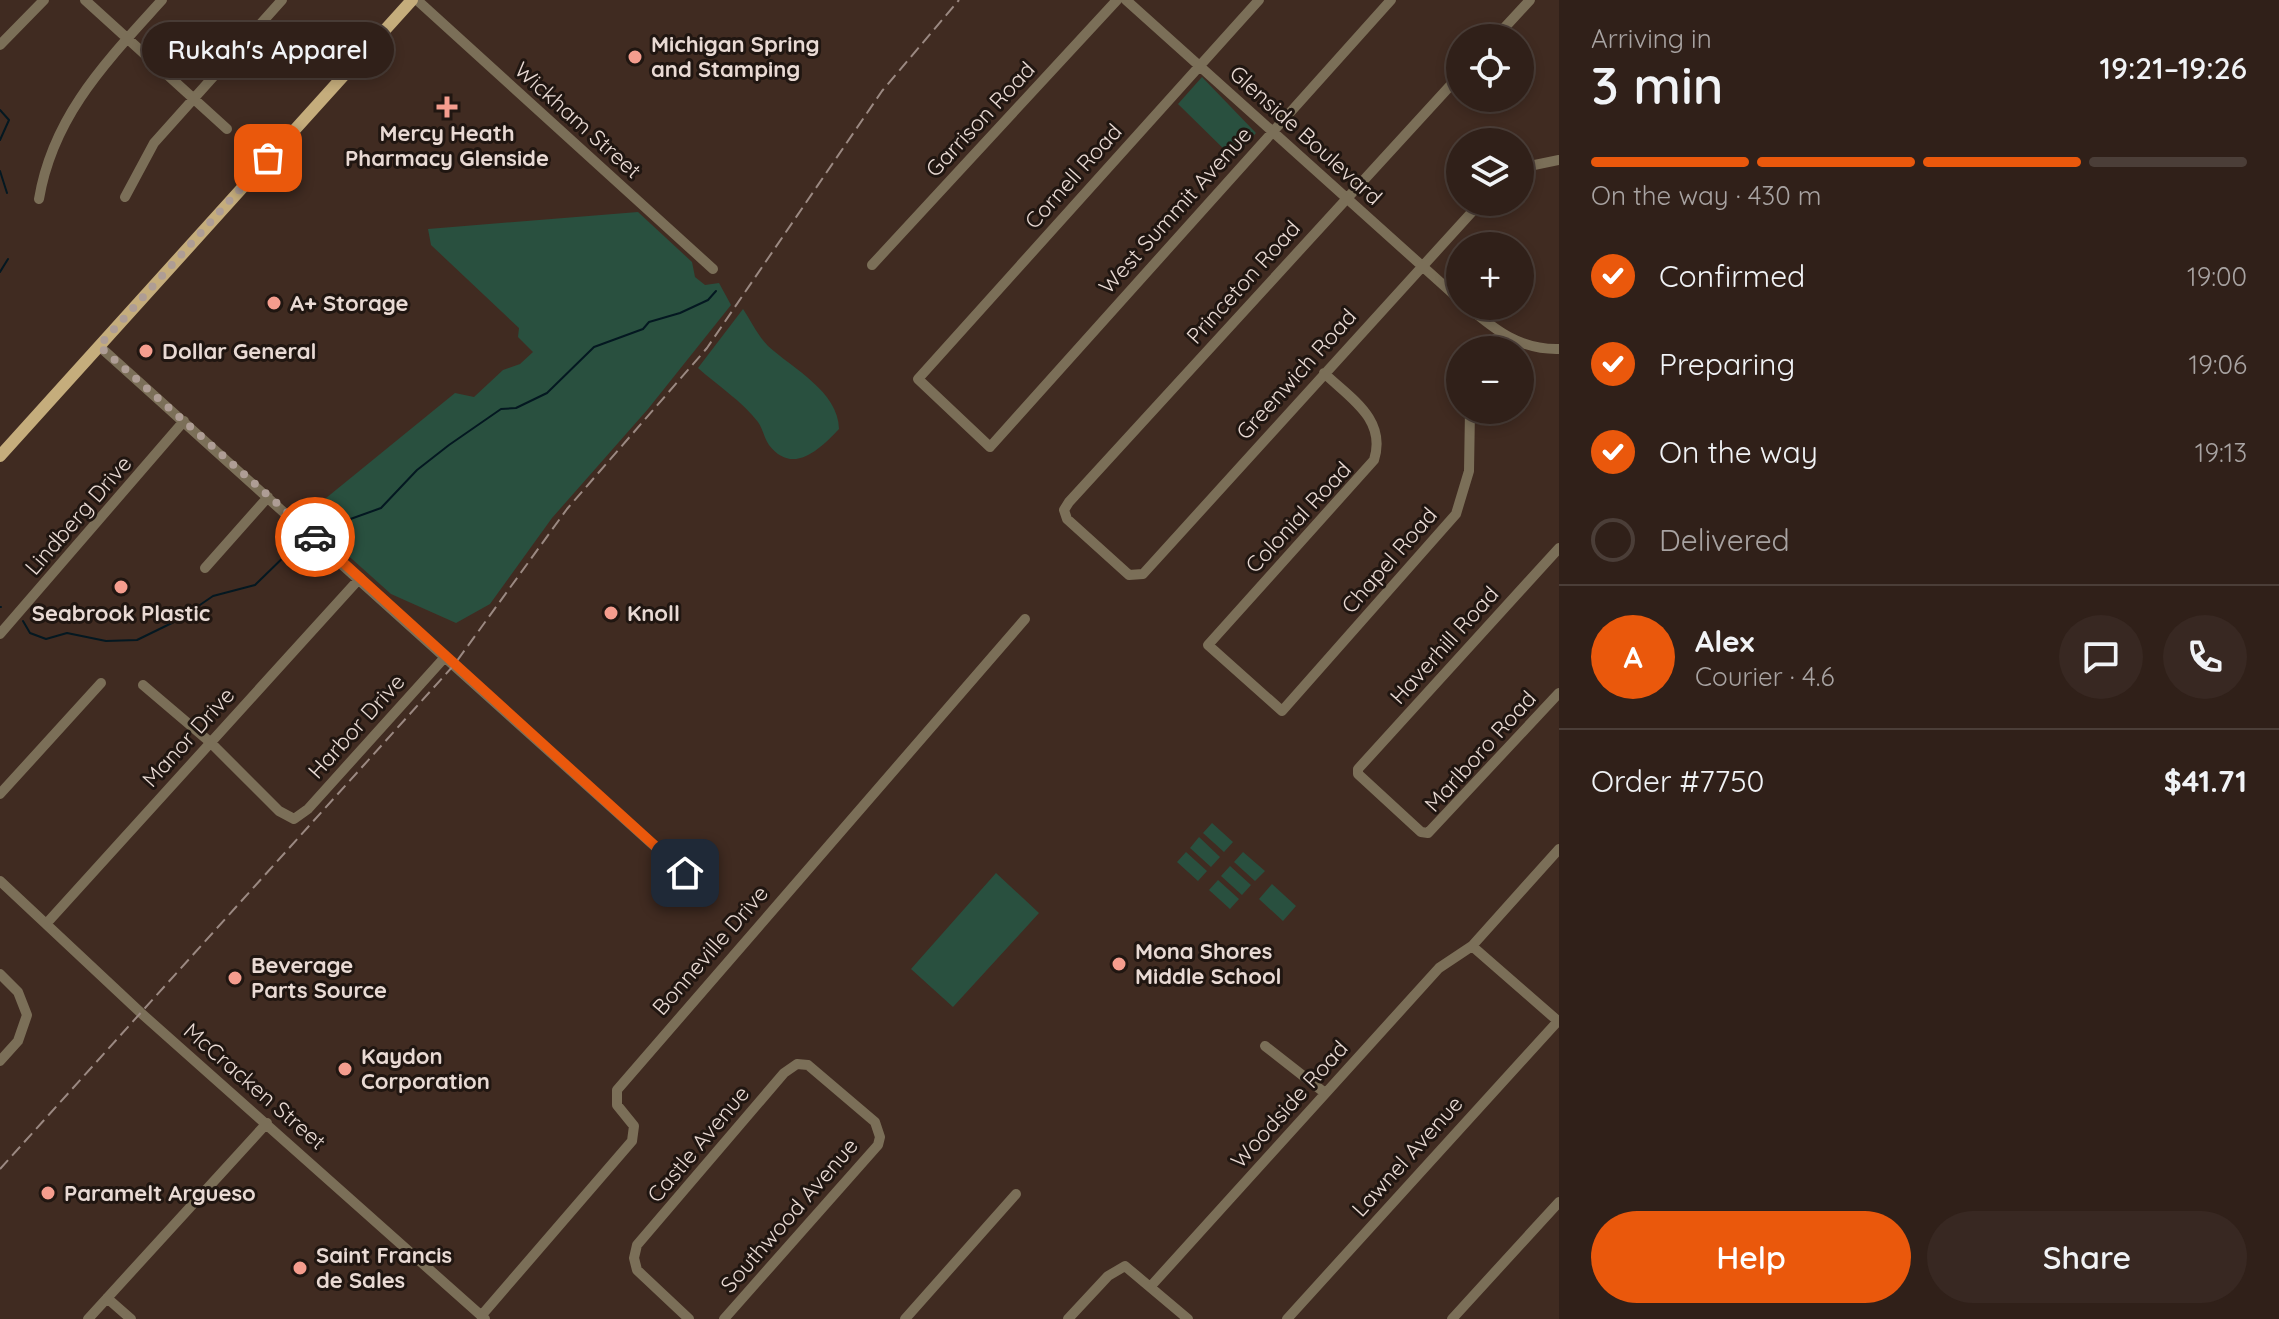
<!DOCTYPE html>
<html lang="en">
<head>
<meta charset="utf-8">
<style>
  :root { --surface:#302019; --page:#382822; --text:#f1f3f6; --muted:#a8a3a2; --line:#4b3e38; --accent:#ea580c }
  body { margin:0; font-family:Quicksand,sans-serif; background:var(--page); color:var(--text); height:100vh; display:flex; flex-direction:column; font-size:30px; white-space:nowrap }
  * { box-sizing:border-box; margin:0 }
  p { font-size:26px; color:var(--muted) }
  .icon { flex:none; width:44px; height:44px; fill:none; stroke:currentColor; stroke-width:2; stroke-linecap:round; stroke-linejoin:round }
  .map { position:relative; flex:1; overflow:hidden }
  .details { display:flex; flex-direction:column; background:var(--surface); width:720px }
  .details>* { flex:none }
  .buttons { position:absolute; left:1446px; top:24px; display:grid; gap:16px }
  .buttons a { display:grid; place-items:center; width:88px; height:88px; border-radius:50%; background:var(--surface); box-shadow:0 4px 12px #0003,0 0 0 2px var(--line); font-size:40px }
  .pin { position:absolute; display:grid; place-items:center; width:68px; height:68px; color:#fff; margin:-34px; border-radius:16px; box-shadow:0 4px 12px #0006 }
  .courier { position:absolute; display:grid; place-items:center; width:80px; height:80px; margin:-40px; border:6px solid #ea580c; border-radius:50%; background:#fff; color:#222; box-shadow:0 2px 10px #0007 }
  .bubble { position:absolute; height:56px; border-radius:28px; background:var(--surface); box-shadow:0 4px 12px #0003,0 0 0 2px var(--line); font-size:26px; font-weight:600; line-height:56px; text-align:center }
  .summary em { font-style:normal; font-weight:600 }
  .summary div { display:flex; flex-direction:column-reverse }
  .summary { display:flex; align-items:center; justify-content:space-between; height:136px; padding:0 32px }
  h1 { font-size:52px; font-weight:600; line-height:60px }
  .bar { display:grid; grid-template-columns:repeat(4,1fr); gap:12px 8px; align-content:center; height:96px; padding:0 32px }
  .bar i { height:10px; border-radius:6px; background:var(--line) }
  .bar .selected { background:var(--accent) }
  .bar p { grid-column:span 4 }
  .line { display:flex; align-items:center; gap:20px; padding:0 32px; border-top:2px solid var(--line) }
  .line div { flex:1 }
  .round { display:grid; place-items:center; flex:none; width:84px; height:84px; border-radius:42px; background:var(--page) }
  ol { padding:0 32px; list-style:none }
  li { display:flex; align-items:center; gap:24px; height:88px }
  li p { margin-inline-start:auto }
  li .icon { padding:8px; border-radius:50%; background:var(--accent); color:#fff; stroke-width:4 }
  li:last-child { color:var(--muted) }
  li i { width:44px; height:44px; border:4px solid var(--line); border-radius:50% }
  .button { display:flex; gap:16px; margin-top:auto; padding:16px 32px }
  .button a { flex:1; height:92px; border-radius:48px; background:var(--accent); color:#fff; font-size:32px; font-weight:600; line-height:92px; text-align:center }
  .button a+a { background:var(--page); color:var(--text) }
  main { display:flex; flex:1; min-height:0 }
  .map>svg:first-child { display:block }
  .green { fill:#29503f }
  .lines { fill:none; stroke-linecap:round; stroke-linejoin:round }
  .stream { stroke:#041821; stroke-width:2 }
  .minor { stroke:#7b6f58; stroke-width:10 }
  .major { stroke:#c5ad7c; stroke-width:12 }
  .rail { stroke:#9b8982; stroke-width:2; stroke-dasharray:12 6; stroke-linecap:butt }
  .done { stroke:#ae9d95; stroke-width:8; stroke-dasharray:0 14.4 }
  .route { stroke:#ea580c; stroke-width:10 }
  .poi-dot { fill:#f59d8e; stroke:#201611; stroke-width:3 }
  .labels { text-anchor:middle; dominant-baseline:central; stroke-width:6; stroke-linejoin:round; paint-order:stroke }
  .poi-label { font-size:22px; font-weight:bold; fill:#e9dad4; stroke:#201611; text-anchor:start }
  .street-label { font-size:22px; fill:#e9dad4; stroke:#201611 }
</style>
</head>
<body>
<main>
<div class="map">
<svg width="1559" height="1319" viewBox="0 0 1559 1319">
  <rect width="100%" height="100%" fill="#402b21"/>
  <path class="green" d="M1202,77L1256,133L1233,158L1178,104Z
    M638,212L692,262L695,277L705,285L719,283L731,305L648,409L552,518L490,604L456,623L391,594L304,516L455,393L474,397L503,370L520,364L533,352L518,337L519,328L431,245L428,229Z
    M743,309C751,321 758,336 768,346C793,369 838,391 839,429C820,449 793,476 769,445C764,438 763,429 758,422C743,402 717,385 698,368Z
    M1212,823L1233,842L1224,852L1203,833Z
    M1199,837L1220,857L1211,867L1190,848Z
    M1186,852L1207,871L1198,881L1177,862Z
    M1243,852L1265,871L1255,881L1234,862Z
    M1230,866L1251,885L1242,895L1221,876Z
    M996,873L1039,913L953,1007L911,969Z
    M1218,880L1239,899L1230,909L1209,890Z
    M1272,884L1296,906L1283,921L1259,899Z"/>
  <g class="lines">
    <path class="stream" d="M0,110L9,120L0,140
      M0,171L7,193
      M0,272L8,259
      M331,526L381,508L417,470L449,445L501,409L516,408L547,393L594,347L643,329L649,322L680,313L708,300L716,291
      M0,607H1
      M23,621L30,633L46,639L67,633L106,641L137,640L178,620L213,596L255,585L295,546"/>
    <path class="minor" d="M85,0L227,129
      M417,0L713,269
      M1126,0L1460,300
      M1259,0L918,379L990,447L1391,0
      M1495,38L1530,0
      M0,45L44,0
      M1460,75L1069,502L1064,510L1067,519L1129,575L1143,574L1481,202
      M1520,168L1559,160
      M125,197L154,143L282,0
      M39,199C53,115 107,61 162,0
      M872,265L1117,0
      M1467,306C1495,330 1520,350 1559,349
      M99,346L690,878
      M1490,350L1499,333
      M1324,373C1350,398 1387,419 1374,460L1208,645L1282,711L1456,514L1469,471L1470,410
      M1559,548L1358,769V774L1421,832L1428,833L1559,693
      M205,568L268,497
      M0,634L184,421
      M143,685L210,742L279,811L294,819L308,809L445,657
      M0,794L101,683
      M0,881L141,1013L485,1319
      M46,924L360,578
      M1472,946L1559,1022
      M0,974L18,992L27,1015L18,1041L0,1061
      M1265,1046L1325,1093
      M1151,1286L1439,968L1472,946L1559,849
      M107,1298L131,1319
      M481,1316L632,1141L634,1126L617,1105V1090L1025,619
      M88,1319L267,1123
      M689,1319L637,1270L634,1258L637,1245L784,1073L797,1064L808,1065L875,1122L880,1137L878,1145L724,1319
      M905,1319L1016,1194
      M1068,1319L1108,1276L1125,1266L1188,1319
      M1287,1319L1558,1021
      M1452,1319L1559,1202"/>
    <path class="major" d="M0,456L412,0"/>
    <path class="rail" d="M0,1169L454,665L567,509L707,348L882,91L959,0"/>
  </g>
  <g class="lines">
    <path class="done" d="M268,158L99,346L315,537"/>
    <path class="route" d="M315,537L685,873"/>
  </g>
  <g class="poi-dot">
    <circle cx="635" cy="57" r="8"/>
    <path d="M443 95h8v8h8v8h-8v8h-8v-8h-8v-8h8z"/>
    <circle cx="274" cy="303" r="8"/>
    <circle cx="146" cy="351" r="8"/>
    <circle cx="121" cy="587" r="8"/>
    <circle cx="611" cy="613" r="8"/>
    <circle cx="1119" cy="964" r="8"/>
    <circle cx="235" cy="978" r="8"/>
    <circle cx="345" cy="1069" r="8"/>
    <circle cx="48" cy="1193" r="8"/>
    <circle cx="300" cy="1268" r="8"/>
  </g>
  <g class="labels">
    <g class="poi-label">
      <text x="651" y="44">Michigan Spring<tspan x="651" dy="25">and Stamping</tspan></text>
      <text x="447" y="133" text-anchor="middle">Mercy Heath<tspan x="447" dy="25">Pharmacy Glenside</tspan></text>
      <text x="290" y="303">A+ Storage</text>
      <text x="162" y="351">Dollar General</text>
      <text x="121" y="613" text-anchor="middle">Seabrook Plastic</text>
      <text x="627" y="613">Knoll</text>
      <text x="1135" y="951">Mona Shores<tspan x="1135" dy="25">Middle School</tspan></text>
      <text x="251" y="965">Beverage<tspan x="251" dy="25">Parts Source</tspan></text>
      <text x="361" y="1056">Kaydon<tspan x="361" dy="25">Corporation</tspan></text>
      <text x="64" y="1193">Paramelt Argueso</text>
      <text x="316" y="1255">Saint Francis<tspan x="316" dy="25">de Sales</tspan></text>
    </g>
    <g class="street-label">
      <text transform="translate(980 119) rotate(-47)">Garrison Road</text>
      <text transform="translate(578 120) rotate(42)">Wickham Street</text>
      <text transform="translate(1306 135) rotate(42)">Glenside Boulevard</text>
      <text transform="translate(1073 176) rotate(-48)">Cornell Road</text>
      <text transform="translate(1175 210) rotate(-48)">West Summit Avenue</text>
      <text transform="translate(1243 282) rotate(-48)">Princeton Road</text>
      <text transform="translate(1296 374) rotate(-48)">Greenwich Road</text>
      <text transform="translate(78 515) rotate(-49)">Lindberg Drive</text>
      <text transform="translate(1298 517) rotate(-47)">Colonial Road</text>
      <text transform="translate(1389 560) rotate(-49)">Chapel Road</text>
      <text transform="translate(1444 645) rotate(-48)">Haverhill Road</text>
      <text transform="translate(356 726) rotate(-48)">Harbor Drive</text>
      <text transform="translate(188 737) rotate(-48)">Manor Drive</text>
      <text transform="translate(1480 751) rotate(-48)">Marlboro Road</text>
      <text transform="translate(710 950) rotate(-49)">Bonneville Drive</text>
      <text transform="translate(255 1086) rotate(41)">McCracken Street</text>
      <text transform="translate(1289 1104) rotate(-48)">Woodside Road</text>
      <text transform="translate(698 1144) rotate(-50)">Castle Avenue</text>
      <text transform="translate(1407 1156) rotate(-48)">Lawnel Avenue</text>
      <text transform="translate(789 1215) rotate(-49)">Southwood Avenue</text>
    </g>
  </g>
</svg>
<div class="buttons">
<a><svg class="icon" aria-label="locate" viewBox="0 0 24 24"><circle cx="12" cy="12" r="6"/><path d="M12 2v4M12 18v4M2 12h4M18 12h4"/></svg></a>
<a><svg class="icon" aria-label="layers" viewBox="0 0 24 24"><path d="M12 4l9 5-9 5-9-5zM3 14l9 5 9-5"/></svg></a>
<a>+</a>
<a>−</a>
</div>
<div class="pin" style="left:268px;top:158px;background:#ea580c"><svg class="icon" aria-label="bag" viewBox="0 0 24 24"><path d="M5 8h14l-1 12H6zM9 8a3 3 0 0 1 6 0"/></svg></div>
<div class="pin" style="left:685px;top:873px;background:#1f2937"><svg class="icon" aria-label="home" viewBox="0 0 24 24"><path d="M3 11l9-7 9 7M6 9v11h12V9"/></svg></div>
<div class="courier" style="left:315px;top:537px"><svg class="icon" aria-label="car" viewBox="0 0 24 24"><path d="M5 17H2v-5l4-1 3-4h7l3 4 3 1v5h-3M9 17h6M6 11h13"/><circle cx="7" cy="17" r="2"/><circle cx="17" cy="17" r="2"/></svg></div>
<div class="bubble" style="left:142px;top:22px;width:252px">Rukah's Apparel</div>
</div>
<section class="details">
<div class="summary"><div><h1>3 min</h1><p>Arriving in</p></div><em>19:21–19:26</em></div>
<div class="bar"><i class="selected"></i><i class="selected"></i><i class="selected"></i><i></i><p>On the way · 430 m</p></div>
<ol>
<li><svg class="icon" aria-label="check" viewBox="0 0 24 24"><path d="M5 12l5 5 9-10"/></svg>Confirmed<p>19:00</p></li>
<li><svg class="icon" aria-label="check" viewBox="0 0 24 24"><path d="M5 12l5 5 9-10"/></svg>Preparing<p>19:06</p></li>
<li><svg class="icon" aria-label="check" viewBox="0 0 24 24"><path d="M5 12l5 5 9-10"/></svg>On the way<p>19:13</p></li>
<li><i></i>Delivered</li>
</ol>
<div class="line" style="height:144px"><b class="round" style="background:var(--accent);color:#fff">A</b><div><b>Alex</b><p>Courier · 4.6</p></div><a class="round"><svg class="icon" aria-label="chat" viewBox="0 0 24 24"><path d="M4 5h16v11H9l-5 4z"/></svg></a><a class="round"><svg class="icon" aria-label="phone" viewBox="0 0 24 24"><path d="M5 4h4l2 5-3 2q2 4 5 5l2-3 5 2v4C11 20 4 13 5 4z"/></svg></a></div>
<div class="line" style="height:104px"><div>Order #7750</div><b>$41.71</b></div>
<div class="button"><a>Help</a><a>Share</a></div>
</section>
</main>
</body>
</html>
